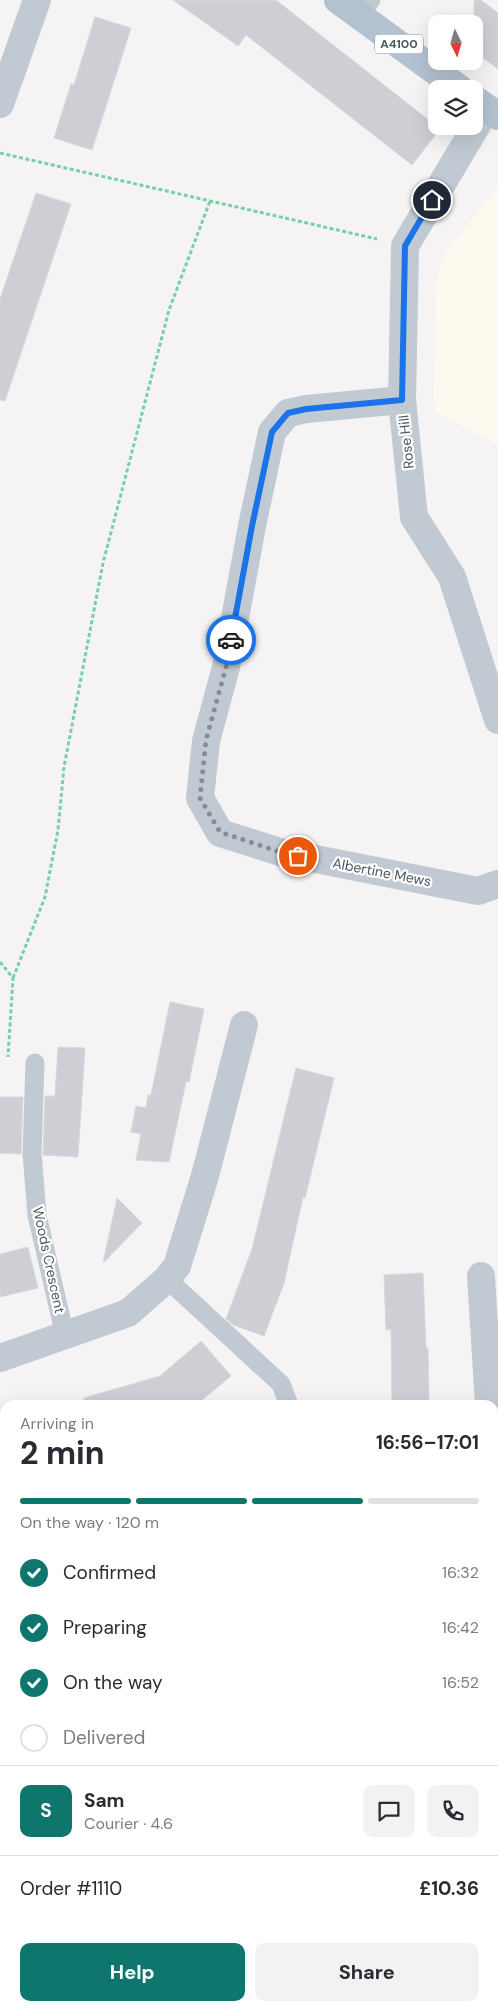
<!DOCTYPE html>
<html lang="en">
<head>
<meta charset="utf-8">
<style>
  :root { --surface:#fff; --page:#f2f2f3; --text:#2b2b33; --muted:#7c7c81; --line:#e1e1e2; --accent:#0f766e }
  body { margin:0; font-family:"DM Sans",sans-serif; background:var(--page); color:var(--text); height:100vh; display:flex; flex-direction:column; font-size:19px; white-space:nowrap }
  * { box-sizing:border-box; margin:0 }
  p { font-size:16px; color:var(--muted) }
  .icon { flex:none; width:28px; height:28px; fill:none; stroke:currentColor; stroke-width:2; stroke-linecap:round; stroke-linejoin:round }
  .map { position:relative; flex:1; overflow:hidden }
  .sheet { position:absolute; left:0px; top:1400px; width:499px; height:611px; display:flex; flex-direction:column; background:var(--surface); border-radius:15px 15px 0 0; box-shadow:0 5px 20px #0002 }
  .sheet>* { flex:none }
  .needle { width:32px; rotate:175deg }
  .controls { position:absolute; left:428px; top:15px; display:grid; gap:10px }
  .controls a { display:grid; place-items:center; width:55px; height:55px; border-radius:10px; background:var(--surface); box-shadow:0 5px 20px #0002; font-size:25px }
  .pin { position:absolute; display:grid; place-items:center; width:42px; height:42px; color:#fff; margin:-21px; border:2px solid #fff; border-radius:50%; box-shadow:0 1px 5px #0007 }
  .courier { position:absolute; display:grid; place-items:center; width:50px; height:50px; margin:-25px; border:4px solid #1a73e8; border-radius:50%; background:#fff; color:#222; box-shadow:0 1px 6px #0007 }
  .overview em { font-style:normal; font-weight:700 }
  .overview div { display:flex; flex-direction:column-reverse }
  .overview { display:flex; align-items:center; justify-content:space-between; height:85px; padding:0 20px }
  h1 { font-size:32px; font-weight:700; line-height:38px }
  .bar { display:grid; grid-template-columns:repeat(4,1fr); gap:8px 5px; align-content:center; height:60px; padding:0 20px }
  .bar i { height:6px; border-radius:4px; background:var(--line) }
  .bar .selected { background:var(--accent) }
  .bar p { grid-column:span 4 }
  .line { display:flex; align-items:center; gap:12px; padding:0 20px; border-top:1px solid var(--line) }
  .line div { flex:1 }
  .round { display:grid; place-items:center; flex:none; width:52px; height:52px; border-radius:10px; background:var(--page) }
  ol { padding:0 20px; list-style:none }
  li { display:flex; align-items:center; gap:15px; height:55px }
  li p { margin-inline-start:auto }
  li .icon { padding:5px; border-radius:50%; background:var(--accent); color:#fff; stroke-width:4 }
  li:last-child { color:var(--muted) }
  li i { width:28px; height:28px; border:2px solid var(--line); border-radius:50% }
  .primary-button { display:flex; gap:10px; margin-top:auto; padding:10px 20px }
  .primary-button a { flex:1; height:58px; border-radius:10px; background:var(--accent); color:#fff; font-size:20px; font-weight:700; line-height:58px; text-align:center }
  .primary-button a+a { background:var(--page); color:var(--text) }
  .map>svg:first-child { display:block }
  .commercial { fill:#fdf9ef }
  .building { fill:#cdcfd5; stroke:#d7d9de }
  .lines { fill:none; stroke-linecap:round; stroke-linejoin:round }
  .path { stroke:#7ad0a6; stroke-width:3; stroke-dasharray:4 2.5; stroke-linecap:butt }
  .lane { stroke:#c1cad2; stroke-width:19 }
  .street { stroke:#c1cad2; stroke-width:28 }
  .primary { stroke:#b3c2d1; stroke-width:28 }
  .done { stroke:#868d94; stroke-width:5; stroke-dasharray:0 9 }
  .route { stroke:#1a73e8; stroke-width:6 }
  .labels { text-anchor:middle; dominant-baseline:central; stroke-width:4.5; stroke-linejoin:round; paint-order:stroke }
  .shield { fill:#fff; stroke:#808990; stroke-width:1 }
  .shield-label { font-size:12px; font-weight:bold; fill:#4a5661 }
  .street-label { font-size:14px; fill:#4a5661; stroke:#fff }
</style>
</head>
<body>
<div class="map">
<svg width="498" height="2011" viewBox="0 0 498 2011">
  <rect width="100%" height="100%" fill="#f5f3f3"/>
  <path class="commercial" d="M498,186V446L433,410L437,279L444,254Z"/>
  <path class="building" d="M173,0H276L440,129L412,165L246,35L238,46Z
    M474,0H481L498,13V69L474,51Z
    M95,17L131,28L92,150L54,138L71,84L74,85Z
    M36,193L71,204L5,401L0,400V299Z
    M170,1002L204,1009L189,1082H186L169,1162L136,1160L141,1134L131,1132L136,1106L146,1108L148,1095H151Z
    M58,1047L85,1048L78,1157L43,1155L45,1096H55Z
    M296,1068L334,1078L305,1198L303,1197L284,1283L264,1336L233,1325L226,1319L252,1249Z
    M0,1097H23L21,1154L0,1153Z
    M117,1198L142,1223L103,1263Z
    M28,1247L38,1288L0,1297V1254Z
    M423,1273L426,1348H428L429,1401L392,1402L391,1329L386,1330L384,1275Z
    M201,1341L231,1376L196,1405H85L84,1398L160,1376Z"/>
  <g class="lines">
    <path class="path" d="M0,153L377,239
      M0,962L13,978L8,1057
      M13,978L45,897L58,830L64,767L103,563L169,310L210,201"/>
    <path class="lane" d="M359,15L371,0
      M35,1063L32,1153L37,1215L65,1336
      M167,1279L281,1384L289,1405"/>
    <path class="street" d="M0,104L37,0
      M487,108L405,246L402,400L414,517L452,577L498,720
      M402,400L306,409L288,413L272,432L252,526L226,667L206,741L200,798L220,833L280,852L478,891L498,884
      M481,1276L489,1405
      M0,1358L128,1313L167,1279L177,1266L205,1176L244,1025
      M494,1478L498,1544
      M0,1670L5,1672
      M494,1679H498
      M42,2011L45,2006"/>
    <path class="primary" d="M338,0L460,89
      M474,99L498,116"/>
  </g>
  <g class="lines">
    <path class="done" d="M231,640L226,667L206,740L200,798L220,832L280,852L298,856"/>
    <path class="route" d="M231,640L252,526L272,432L288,413L306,409L402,400L405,246L432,200"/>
  </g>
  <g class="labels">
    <rect class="shield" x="375" y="34.5" width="48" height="19" rx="4"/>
    <g class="shield-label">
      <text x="399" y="44">A4100</text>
    </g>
    <g class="street-label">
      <text transform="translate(406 442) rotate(-96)">Rose Hill</text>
      <text transform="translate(382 872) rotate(11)">Albertine Mews</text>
      <text transform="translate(49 1260) rotate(78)">Woods Crescent</text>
    </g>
  </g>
</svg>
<div class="controls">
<a><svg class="needle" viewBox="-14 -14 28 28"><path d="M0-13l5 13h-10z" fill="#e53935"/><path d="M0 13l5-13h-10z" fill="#7c7c81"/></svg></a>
<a><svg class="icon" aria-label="layers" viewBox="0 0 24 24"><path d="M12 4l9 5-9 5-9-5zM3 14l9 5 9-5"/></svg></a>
</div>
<div class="pin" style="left:298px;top:856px;background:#ea580c"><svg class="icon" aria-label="bag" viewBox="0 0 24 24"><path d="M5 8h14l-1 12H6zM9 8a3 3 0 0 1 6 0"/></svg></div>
<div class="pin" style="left:432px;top:200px;background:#1f2937"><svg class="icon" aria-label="home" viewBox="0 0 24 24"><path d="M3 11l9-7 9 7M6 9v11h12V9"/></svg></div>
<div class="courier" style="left:231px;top:640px"><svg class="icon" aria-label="car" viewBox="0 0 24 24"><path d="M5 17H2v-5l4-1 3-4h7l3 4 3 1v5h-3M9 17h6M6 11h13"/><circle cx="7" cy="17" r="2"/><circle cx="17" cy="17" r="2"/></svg></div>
<section class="sheet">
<div class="overview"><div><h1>2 min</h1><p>Arriving in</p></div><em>16:56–17:01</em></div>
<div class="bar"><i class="selected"></i><i class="selected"></i><i class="selected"></i><i></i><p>On the way · 120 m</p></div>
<ol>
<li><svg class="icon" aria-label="check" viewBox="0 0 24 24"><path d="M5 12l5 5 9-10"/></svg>Confirmed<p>16:32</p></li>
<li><svg class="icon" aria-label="check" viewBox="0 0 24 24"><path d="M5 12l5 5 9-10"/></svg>Preparing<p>16:42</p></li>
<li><svg class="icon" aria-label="check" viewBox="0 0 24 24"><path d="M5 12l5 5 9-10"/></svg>On the way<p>16:52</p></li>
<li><i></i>Delivered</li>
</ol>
<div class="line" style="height:90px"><b class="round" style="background:var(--accent);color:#fff">S</b><div><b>Sam</b><p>Courier · 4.6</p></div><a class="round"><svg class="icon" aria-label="chat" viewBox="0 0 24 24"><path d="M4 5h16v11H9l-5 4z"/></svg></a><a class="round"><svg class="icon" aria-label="phone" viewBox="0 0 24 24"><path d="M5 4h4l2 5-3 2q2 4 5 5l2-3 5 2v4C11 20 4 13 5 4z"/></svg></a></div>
<div class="line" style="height:65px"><div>Order #1110</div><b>£10.36</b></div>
<div class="primary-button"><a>Help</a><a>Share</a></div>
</section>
</div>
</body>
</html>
